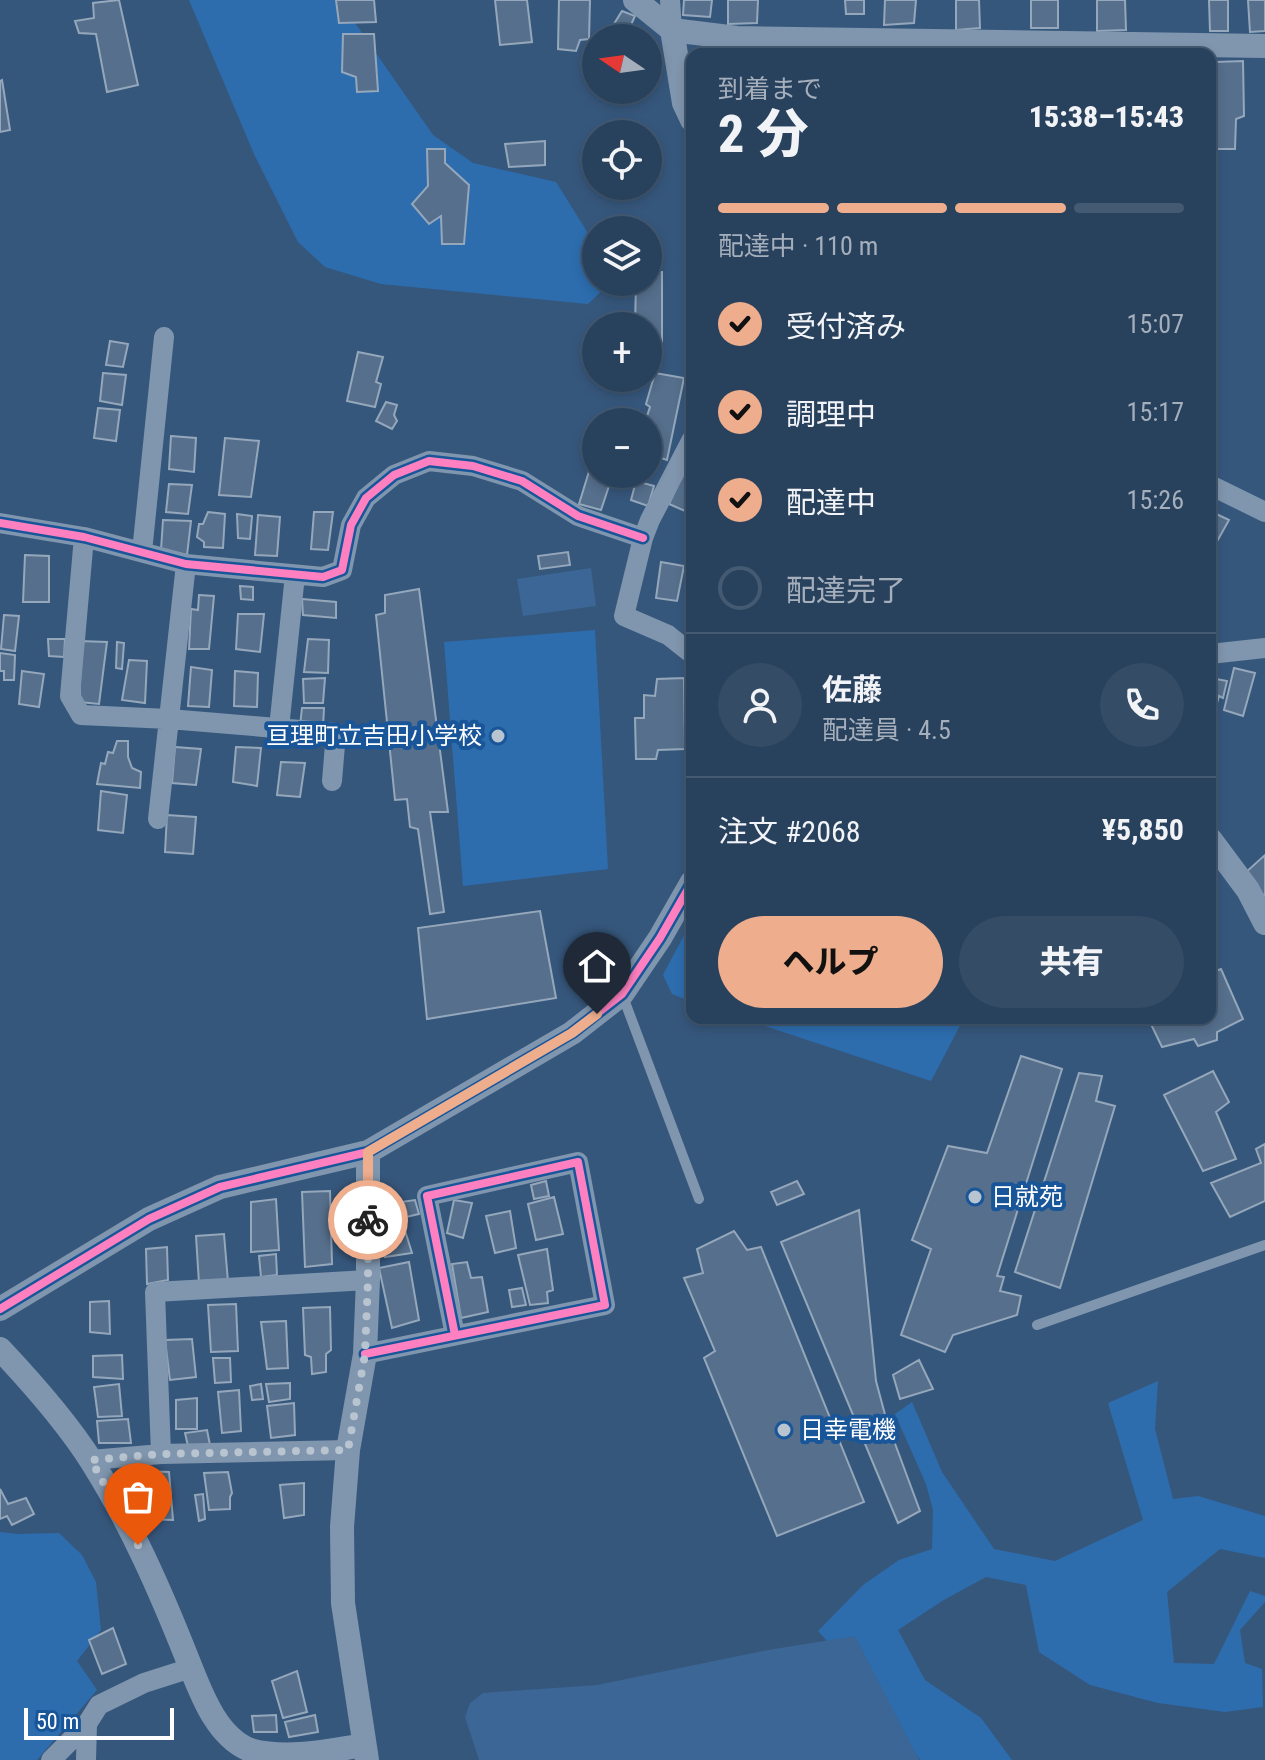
<!DOCTYPE html>
<html lang="ja">
<head>
<meta charset="utf-8">
<style>
  :root { --surface:#28415d; --page:#344c66; --text:#f1f3f6; --muted:#a5afbc; --line:#445a72; --accent:#eead8d }
  body { margin:0; font-family:"Roboto Condensed","Noto Sans JP",sans-serif; background:var(--page); color:var(--text); height:100vh; display:flex; flex-direction:column; font-size:30px; white-space:nowrap }
  * { box-sizing:border-box; margin:0 }
  p { font-size:26px; color:var(--muted) }
  .icon { flex:none; width:44px; height:44px; fill:none; stroke:currentColor; stroke-width:2; stroke-linecap:round; stroke-linejoin:round }
  .map { position:relative; flex:1; overflow:hidden }
  .side { position:absolute; left:686px; top:48px; width:530px; height:976px; display:flex; flex-direction:column; background:var(--surface); border-radius:16px; box-shadow:0 4px 12px #0003,0 0 0 2px var(--line) }
  .side>* { flex:none }
  .needle { width:52px; rotate:283deg }
  .controls { position:absolute; left:582px; top:24px; display:grid; gap:16px }
  .controls a { display:grid; place-items:center; width:80px; height:80px; border-radius:50%; background:var(--surface); box-shadow:0 4px 12px #0003,0 0 0 2px var(--line); font-size:40px }
  .scale { position:absolute; left:24px; bottom:20px; width:150px; box-sizing:border-box; padding-left:8px; border:4px solid #fff; border-top:0; font-size:22px; line-height:28px; white-space:nowrap; color:#fff; -webkit-text-stroke:6px #195699; paint-order:stroke }
  .pin { position:absolute; display:grid; place-items:center; width:68px; height:68px; color:#fff; margin:-82px -34px; border-radius:50% 50% 50% 0; rotate:-45deg; box-shadow:0 0 8px #0007 }
  .pin .icon { rotate:45deg }
  .courier { position:absolute; display:grid; place-items:center; width:80px; height:80px; margin:-40px; border:6px solid #eead8d; border-radius:50%; background:#fff; color:#222; box-shadow:0 2px 10px #0007 }
  .headline em { font-style:normal; font-weight:800 }
  .headline div { display:flex; flex-direction:column-reverse }
  .headline { display:flex; align-items:center; justify-content:space-between; height:136px; padding:0 32px }
  h1 { font-size:52px; font-weight:800; line-height:60px }
  .bar { display:grid; grid-template-columns:repeat(4,1fr); gap:12px 8px; align-content:center; height:96px; padding:0 32px }
  .bar i { height:10px; border-radius:6px; background:var(--line) }
  .bar .on { background:var(--accent) }
  .bar p { grid-column:span 4 }
  .line { display:flex; align-items:center; gap:20px; padding:0 32px; border-top:2px solid var(--line) }
  .line div { flex:1 }
  .round { display:grid; place-items:center; flex:none; width:84px; height:84px; border-radius:42px; background:var(--page) }
  ol { padding:0 32px; list-style:none }
  li { display:flex; align-items:center; gap:24px; height:88px }
  li p { margin-inline-start:auto }
  li .icon { padding:8px; border-radius:50%; background:var(--accent); color:#111; stroke-width:4 }
  li:last-child { color:var(--muted) }
  li i { width:44px; height:44px; border:4px solid var(--line); border-radius:50% }
  .action { display:flex; gap:16px; margin-top:auto; padding:16px 32px }
  .action a { flex:1; height:92px; border-radius:48px; background:var(--accent); color:#111; font-size:32px; font-weight:800; line-height:92px; text-align:center }
  .action a+a { background:var(--page); color:var(--text) }
  .map>svg:first-child { display:block }
  .green { fill:#2d6dae }
  .water { fill:#3b6695 }
  .building { fill:#556f8c; stroke:#95a7bb; stroke-width:2 }
  .lines { fill:none; stroke-linecap:round; stroke-linejoin:round }
  .service { stroke:#8096ae; stroke-width:10 }
  .minor { stroke:#8096ae; stroke-width:20 }
  .tertiary { stroke:#8096ae; stroke-width:24 }
  .cycleway-casing { stroke:#195699; stroke-width:13 }
  .cycleway { stroke:#ff80c0; stroke-width:8 }
  .done { stroke:#b9c4d1; stroke-width:8; stroke-dasharray:0 14.4 }
  .route { stroke:#eead8d; stroke-width:10 }
  .poi-dot { fill:#b9c4d1; stroke:#195699; stroke-width:3 }
  .labels { text-anchor:middle; dominant-baseline:central; stroke-width:8; stroke-linejoin:round; paint-order:stroke }
  .poi-label { font-size:24px; fill:#fff; stroke:#195699; text-anchor:start }
</style>
</head>
<body>
<div class="map">
<svg width="1265" height="1760" viewBox="0 0 1265 1760">
  <rect width="100%" height="100%" fill="#36577c"/>
  <path class="green" d="M189,0H339L433,135L473,163L556,182L586,230L596,250V282H611L588,304L381,284L325,267L298,242L254,154Z
    M595,630L608,869L463,886L444,642Z
    M692,920V1002L672,994L663,975Z
    M741,1018H964L931,1081Z
    M1158,1381L1155,1429L1173,1499L1198,1496L1265,1516V1558L1220,1549L1167,1592L1174,1663L1214,1664L1250,1591L1265,1596V1602L1240,1630L1245,1663L1262,1669L1263,1707L1225,1712L1158,1703L1090,1685L1039,1652L1026,1585L986,1577L942,1601L898,1630L925,1680L981,1718L1012,1760H920L863,1681L818,1631L863,1585L899,1560L932,1549L933,1510L926,1484L895,1414L912,1402L942,1472L994,1549L1055,1561L1143,1520L1108,1403Z
    M0,1532L18,1534L59,1533L82,1555L96,1582L101,1630L77,1661L97,1690L37,1760H0Z"/>
  <path class="water" d="M591,568L596,606L523,616L517,579Z
    M855,1636L919,1760H479L465,1717L470,1703L483,1693L597,1685L768,1650Z"/>
  <path class="building" d="M119,0L138,85L107,92L96,34L79,33L75,21L94,18L93,3Z
    M336,0H374L376,22L339,23Z
    M495,0H527L532,42L500,45Z
    M559,0H590L589,39L580,40L576,51L558,49Z
    M684,0H712L710,17L683,15Z
    M728,0H758L757,23L728,24Z
    M845,0H864V14H846Z
    M885,0H916L914,23L884,25Z
    M956,0H979L980,28L956,30Z
    M1031,0H1058V28H1031Z
    M1097,0H1125L1126,30L1097,31Z
    M1209,0H1228V31H1210Z
    M1248,0H1265V31L1250,32Z
    M622,11L635,16L625,38H598L599,35H607Z
    M343,34H374L378,91L357,92L356,77L342,72Z
    M1243,61L1244,116L1236,119L1235,149H1214L1215,62Z
    M2,80L10,130L0,132V81Z
    M545,141V165L509,167L505,144Z
    M427,149H445V163L469,185L464,244H442L441,216L429,224L412,204L428,186Z
    M648,272H662V356H648V326H635L636,282H648Z
    M110,341L128,344L123,367L106,365Z
    M358,352L383,357L376,382L381,384L375,407L347,401Z
    M103,373L126,375L122,405L100,401Z
    M655,373L684,378L667,460L648,454V422H645L650,407L646,404Z
    M386,402L397,405L394,415L397,421L392,429L376,421Z
    M98,408L120,410L116,441L94,438Z
    M171,436L196,438L194,472L169,469Z
    M225,438L259,441L251,497L219,495Z
    M591,465L596,466V474H613L601,510L579,504Z
    M686,467L692,469V514L669,504Z
    M636,481L654,486L648,506L631,500Z
    M169,484L192,485L188,514L166,512Z
    M1210,511L1229,520L1210,554Z
    M208,512L225,514L223,548L204,547V542L197,537L199,524H203Z
    M314,512H333L328,550L311,549Z
    M237,514L252,516L250,539L238,538Z
    M258,515L280,517L277,556L255,555Z
    M163,520L191,521L187,555L161,550Z
    M568,552L570,565L540,569L538,556Z
    M25,555L49,556V602H23Z
    M661,562L684,566L677,601L656,598Z
    M240,586L253,587V600L241,599Z
    M419,589L448,812H430L444,912L430,914L418,829L410,827L407,799L395,800L376,615L385,613V595Z
    M199,595L214,596L209,649H189L191,609L198,610Z
    M302,599L336,602V618L303,615Z
    M238,614H264L260,652L236,649Z
    M4,615L19,616L15,651L1,649Z
    M48,639H65L64,657L49,656Z
    M308,639L329,640L328,673L304,672Z
    M79,641L107,642L99,704L80,702Z
    M117,642L124,643L122,669L116,668Z
    M0,653L15,655L14,680H4V671H0Z
    M129,660L147,661L145,703L122,700Z
    M191,667L212,670L209,707L188,706Z
    M1234,668L1255,673L1243,716L1224,710Z
    M22,671L44,674L39,707L19,704Z
    M235,671L258,673L257,707L234,706Z
    M325,678L323,703H304L303,679Z
    M684,678L685,749L658,750L656,759H636L635,718H644V695L655,696L657,679Z
    M1211,678L1227,681L1223,698L1219,696L1217,703L1210,698Z
    M302,708H324L323,727L300,726Z
    M117,741H128V757L132,768L141,772L140,788L97,784L101,763L105,764L108,752L113,753Z
    M175,747L201,749L196,785L172,783Z
    M236,747L261,748L257,786L233,782Z
    M281,762L305,763L300,797L277,795Z
    M101,791L127,795L123,833L98,830Z
    M167,815L196,817L193,854L165,852Z
    M1265,855V897L1245,873Z
    M540,911L556,998L427,1019L418,928Z
    M1221,969L1243,1019L1217,1032V1040L1198,1046L1194,1039L1162,1047L1148,1018H1210V973Z
    M1021,1056L1062,1069L997,1276L1004,1277L1000,1291L1021,1296L1017,1315L953,1335L945,1352L901,1335L931,1249L912,1240L948,1146L987,1153Z
    M1213,1071L1229,1102L1216,1112L1236,1159L1203,1171L1164,1095Z
    M1079,1073L1102,1076L1096,1101L1115,1106L1060,1288L1015,1272Z
    M1265,1144V1201L1230,1217L1211,1183L1261,1163L1256,1149Z
    M546,1181L549,1196L534,1199L531,1185Z
    M797,1181L804,1194L777,1205L771,1192Z
    M330,1191L332,1264L305,1267L302,1192Z
    M554,1197L563,1234L536,1240L528,1204Z
    M276,1199L279,1250L251,1252V1202Z
    M415,1200L419,1214L406,1217L401,1202Z
    M454,1200L472,1203L463,1238L447,1233Z
    M859,1210L876,1381L887,1422L920,1511L898,1523L781,1242Z
    M510,1211L516,1248L495,1253L486,1216Z
    M401,1218L412,1253L385,1257L381,1222Z
    M734,1231L747,1250L761,1247L864,1502L777,1536L704,1358L715,1351L684,1278L703,1273L697,1249Z
    M224,1234L228,1282L199,1283L196,1236Z
    M167,1247L168,1280L147,1284L146,1249Z
    M547,1249L553,1290L547,1292L548,1303L530,1305L518,1255Z
    M276,1254L277,1275L261,1277L259,1256Z
    M409,1262L419,1320L392,1328L379,1268Z
    M467,1262L471,1278L482,1277L488,1312L461,1318L452,1264Z
    M522,1288L526,1305L512,1307L509,1290Z
    M109,1301L110,1334L90,1332V1302Z
    M236,1304L238,1351L211,1352L208,1305Z
    M330,1307L331,1350L326,1354V1372L312,1374L311,1357L305,1355L303,1308Z
    M286,1321L288,1368L267,1369L261,1322Z
    M192,1339L196,1377L170,1380L165,1340Z
    M122,1355L123,1379L93,1377V1356Z
    M213,1358H230L231,1382L215,1383Z
    M919,1360L933,1389L900,1399L893,1375Z
    M290,1383V1399L269,1402L266,1384Z
    M119,1384L122,1416L98,1417L94,1387Z
    M261,1384L263,1399L252,1400L250,1386Z
    M239,1390L241,1431L222,1433L218,1392Z
    M197,1398V1429H176V1400Z
    M294,1403L295,1435L271,1438L267,1406Z
    M128,1419L131,1443H99L97,1421Z
    M207,1430L210,1445L188,1446L185,1433Z
    M125,1471H139L142,1508H133L127,1496Z
    M143,1471L169,1472L173,1520L146,1519Z
    M228,1472L232,1493L230,1497V1509L209,1510L204,1473Z
    M304,1483V1515L284,1518L280,1485Z
    M0,1489L8,1504L26,1498L34,1514L12,1525L7,1516L0,1519Z
    M203,1494L205,1519L199,1521L195,1495Z
    M113,1628L126,1664L102,1674L89,1640Z
    M297,1671L307,1712L283,1718L272,1681Z
    M276,1715L277,1732H254L252,1716Z
    M315,1715L318,1732L289,1737L285,1722Z"/>
  <g class="lines">
    <path class="service" d="M622,994L699,1199
      M1037,1325L1265,1245"/>
    <path class="minor" d="M670,0L672,30
      M692,439L650,520L643,538L624,616L668,635L692,654
      M1210,485L1265,512
      M0,523L84,537L186,564L323,577L342,570L351,525L366,498L394,475L429,461L473,466L522,481L578,516L643,538
      M84,537L70,696L81,715L169,719L336,733L332,781
      M142,552L164,337
      M1210,654L1265,648
      M279,728L295,575
      M158,819L186,564
      M365,1354L605,1305L578,1162L427,1196L455,1335
      M161,1454L348,1450
      M91,1460L161,1454L155,1292L368,1280
      M51,1760L87,1724L99,1705L144,1683L191,1668
      M86,1760L87,1724"/>
    <path class="tertiary" d="M635,0L672,30L737,38L1265,46
      M672,30L684,103L692,120
      M1210,839L1248,890L1265,923
      M0,1309L149,1219L220,1187L368,1152L572,1033L622,994L660,938L692,882
      M0,1349C33,1384 66,1421 92,1462C131,1524 160,1590 187,1658C200,1690 215,1736 250,1750C287,1760 327,1751 364,1745
      M367,1760L343,1603L342,1527L348,1450L365,1354L368,1280V1152"/>
    <g class="cycleway-casing">
      <path id="cycleway" d="M0,523L84,537L186,564L323,577L342,570L351,525L366,498L394,475L429,461L473,466L522,481L578,516L643,538
        M0,1309L149,1219L220,1187L368,1152L572,1033L622,994L660,938L692,882
        M365,1354L605,1305L578,1162L427,1196L455,1335"/>
    </g>
    <use href="#cycleway" class="cycleway"/>
  </g>
  <g class="lines">
    <path class="done" d="M138,1545L91,1460L161,1454L348,1450L365,1354L368,1280V1220"/>
    <path class="route" d="M368,1220V1152L572,1033L597,1014"/>
  </g>
  <g class="poi-dot">
    <circle cx="498" cy="736" r="8"/>
    <circle cx="975" cy="1197" r="8"/>
    <circle cx="784" cy="1430" r="8"/>
  </g>
  <g class="labels">
    <g class="poi-label">
      <text x="482" y="736" text-anchor="end">亘理町立吉田小学校</text>
      <text x="991" y="1197">日就苑</text>
      <text x="800" y="1430">日幸電機</text>
    </g>
  </g>
</svg>
<div class="controls">
<a><svg class="needle" viewBox="-14 -14 28 28"><path d="M0-13l5 13h-10z" fill="#e53935"/><path d="M0 13l5-13h-10z" fill="#a5afbc"/></svg></a>
<a><svg class="icon" aria-label="locate" viewBox="0 0 24 24"><circle cx="12" cy="12" r="6"/><path d="M12 2v4M12 18v4M2 12h4M18 12h4"/></svg></a>
<a><svg class="icon" aria-label="layers" viewBox="0 0 24 24"><path d="M12 4l9 5-9 5-9-5zM3 14l9 5 9-5"/></svg></a>
<a>+</a>
<a>−</a>
</div>
<div class="scale">50 m</div>
<div class="pin" style="left:138px;top:1545px;background:#ea580c"><svg class="icon" aria-label="bag" viewBox="0 0 24 24"><path d="M5 8h14l-1 12H6zM9 8a3 3 0 0 1 6 0"/></svg></div>
<div class="pin" style="left:597px;top:1014px;background:#1f2937"><svg class="icon" aria-label="home" viewBox="0 0 24 24"><path d="M3 11l9-7 9 7M6 9v11h12V9"/></svg></div>
<div class="courier" style="left:368px;top:1220px"><svg class="icon" aria-label="bike" viewBox="0 0 24 24"><circle cx="6" cy="16" r="4"/><circle cx="18" cy="16" r="4"/><path d="M6 16l4-8h5l3 8M10 8l3 8H6M13 5h3"/></svg></div>
<section class="side">
<div class="headline"><div><h1>2 分</h1><p>到着まで</p></div><em>15:38–15:43</em></div>
<div class="bar"><i class="on"></i><i class="on"></i><i class="on"></i><i></i><p>配達中 · 110 m</p></div>
<ol>
<li><svg class="icon" aria-label="check" viewBox="0 0 24 24"><path d="M5 12l5 5 9-10"/></svg>受付済み<p>15:07</p></li>
<li><svg class="icon" aria-label="check" viewBox="0 0 24 24"><path d="M5 12l5 5 9-10"/></svg>調理中<p>15:17</p></li>
<li><svg class="icon" aria-label="check" viewBox="0 0 24 24"><path d="M5 12l5 5 9-10"/></svg>配達中<p>15:26</p></li>
<li><i></i>配達完了</li>
</ol>
<div class="line" style="height:144px"><a class="round"><svg class="icon" aria-label="person" viewBox="0 0 24 24"><circle cx="12" cy="8" r="4"/><path d="M4 21q1-7 8-7t8 7"/></svg></a><div><b>佐藤</b><p>配達員 · 4.5</p></div><a class="round"><svg class="icon" aria-label="phone" viewBox="0 0 24 24"><path d="M5 4h4l2 5-3 2q2 4 5 5l2-3 5 2v4C11 20 4 13 5 4z"/></svg></a></div>
<div class="line" style="height:104px"><div>注文 #2068</div><b>¥5,850</b></div>
<div class="action"><a>ヘルプ</a><a>共有</a></div>
</section>
</div>
</body>
</html>
